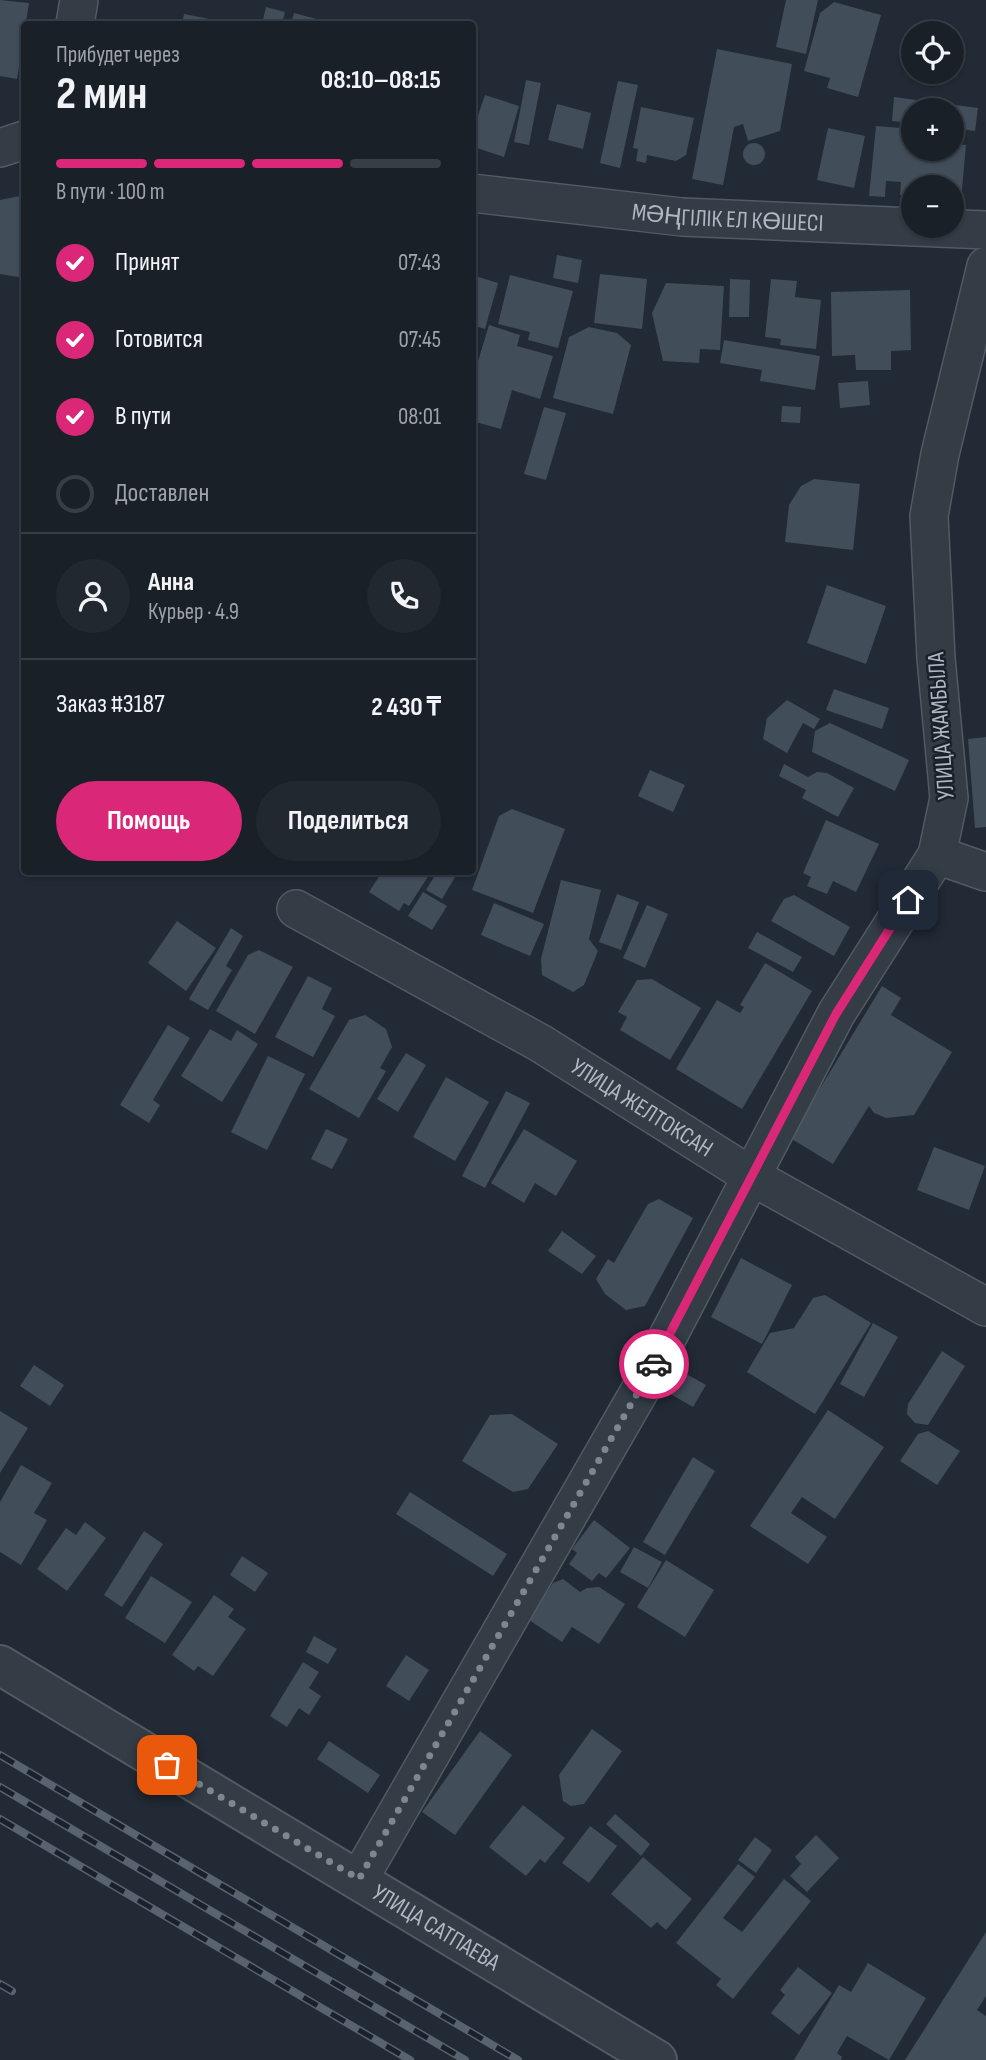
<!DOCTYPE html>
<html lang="ru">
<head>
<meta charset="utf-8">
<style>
  :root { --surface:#192028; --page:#222830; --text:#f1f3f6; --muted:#9fa3a8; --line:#373e45; --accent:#db2777 }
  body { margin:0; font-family:"Sofia Sans Condensed",sans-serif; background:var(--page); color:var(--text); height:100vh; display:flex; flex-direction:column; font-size:26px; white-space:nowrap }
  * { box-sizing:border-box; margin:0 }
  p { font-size:23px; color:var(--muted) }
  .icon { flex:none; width:38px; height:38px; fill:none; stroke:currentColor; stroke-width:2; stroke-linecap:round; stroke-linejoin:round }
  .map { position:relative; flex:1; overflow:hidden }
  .side { position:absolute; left:21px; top:21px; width:455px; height:854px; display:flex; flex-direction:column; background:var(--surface); border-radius:7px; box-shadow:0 2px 5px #0004,0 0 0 2px var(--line) }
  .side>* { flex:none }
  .controls { position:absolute; left:901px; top:21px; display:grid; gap:14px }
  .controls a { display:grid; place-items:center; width:63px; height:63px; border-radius:50%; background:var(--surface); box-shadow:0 2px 5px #0004,0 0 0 2px var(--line); font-size:35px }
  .pin { position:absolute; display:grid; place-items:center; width:60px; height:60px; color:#fff; margin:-30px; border-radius:14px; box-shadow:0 4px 10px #0006 }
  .courier { position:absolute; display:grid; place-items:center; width:70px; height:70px; margin:-35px; border:5px solid #db2777; border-radius:50%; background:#fff; color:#222; box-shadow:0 2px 9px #0007 }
  .headline em { font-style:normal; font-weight:700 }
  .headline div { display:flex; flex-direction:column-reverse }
  .headline { display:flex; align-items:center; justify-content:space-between; height:119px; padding:0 35px }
  h1 { font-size:46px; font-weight:700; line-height:52px }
  .bar { display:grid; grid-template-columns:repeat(4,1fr); gap:10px 7px; align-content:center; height:84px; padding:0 35px }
  .bar i { height:9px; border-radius:5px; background:var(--line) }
  .bar .selected { background:var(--accent) }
  .bar p { grid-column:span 4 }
  .line { display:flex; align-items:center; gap:18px; padding:0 35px; border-top:2px solid var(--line) }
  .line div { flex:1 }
  .round { display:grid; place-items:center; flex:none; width:74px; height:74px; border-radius:37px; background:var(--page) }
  ol { padding:0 35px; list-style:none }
  li { display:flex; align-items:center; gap:21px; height:77px }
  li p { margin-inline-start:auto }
  li .icon { padding:7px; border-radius:50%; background:var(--accent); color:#fff; stroke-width:4 }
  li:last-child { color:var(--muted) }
  li i { width:38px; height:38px; border:4px solid var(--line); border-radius:50% }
  .primary-button { display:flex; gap:14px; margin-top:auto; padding:14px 35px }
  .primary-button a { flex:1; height:80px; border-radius:42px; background:var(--accent); color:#fff; font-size:28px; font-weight:700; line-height:80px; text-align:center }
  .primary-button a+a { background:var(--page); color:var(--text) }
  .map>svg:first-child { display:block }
  .building { fill:#424d5a }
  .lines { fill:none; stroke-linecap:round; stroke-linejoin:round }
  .minor-casing { stroke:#525a64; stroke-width:40 }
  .tertiary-casing { stroke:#525a64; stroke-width:42 }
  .minor { stroke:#343c46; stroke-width:37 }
  .tertiary { stroke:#343c46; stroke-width:38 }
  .rail-casing { stroke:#59626f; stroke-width:8 }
  .rail { stroke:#1a212b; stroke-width:5; stroke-dasharray:16; stroke-linecap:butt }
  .done { stroke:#7d8691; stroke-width:7; stroke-dasharray:0 12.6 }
  .route { stroke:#db2777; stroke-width:9 }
  .labels { text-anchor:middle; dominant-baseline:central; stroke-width:5; stroke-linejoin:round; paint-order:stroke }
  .street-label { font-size:24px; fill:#afb7c3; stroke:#1a212b }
</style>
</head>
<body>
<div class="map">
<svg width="986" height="2060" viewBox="0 0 986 2060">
  <rect width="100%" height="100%" fill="#212a35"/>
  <path class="building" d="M0,0L29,3L17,79L0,76Z
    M786,0H818L806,54L776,47Z
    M834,2L881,15L858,97L827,88L830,78L804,71L820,13Z
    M266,7L285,12L282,24H262Z
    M294,13L335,24H291Z
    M184,14L230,23V24H182Z
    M717,49L792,64L780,131L748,141L743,124L734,127L723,185L692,179Z
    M526,80L541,83L529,145L514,142Z
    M618,81L638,85L620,168L600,163Z
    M485,95L519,106L504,157L474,147L472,133Z
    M894,97L978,108L975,131L952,128V110H914V123L892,121Z
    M557,104L591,113L583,149L548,140Z
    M641,107L694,118L686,155L676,161L647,155L646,163L636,161L638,149L633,148Z
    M876,126L914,129V149H952V144L966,145L961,200L952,199V187H914V196L900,195L901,182L886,181L885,197L869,196Z
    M828,128L865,136L854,188L817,180Z
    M743 154a11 11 0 1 1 22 0a11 11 0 1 1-22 0Z
    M20,196L24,199V278L0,274V200Z
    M557,255L582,260L578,283L553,278Z
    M600,274L647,279L642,329L594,323Z
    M472,275L498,283L485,329L472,325Z
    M510,275L573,291L558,348L528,340L530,332L498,324Z
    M730,279L750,280L749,317H729Z
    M771,279L797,281L795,297L821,300L816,349L780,345L781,339L765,337Z
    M666,283L724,286L720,350L700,349L699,363L663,361L652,313Z
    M910,290L911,350L891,351V370H856L855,355L832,356L831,292Z
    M489,325L520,335L517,346L553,356L540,399L512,390L501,429L472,421V381Z
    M589,327L617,333L631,345L613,414L553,398L569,337Z
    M724,340L820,356L815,390L760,381L762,370L720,363Z
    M868,381L870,405L840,408L838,383Z
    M782,406L801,407L800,423L781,422Z
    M544,407L566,413L546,480L524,474Z
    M814,479L860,484L853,550L785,542L789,505L801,486Z
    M827,585L886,606L866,664L807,643Z
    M834,689L889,708L882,729L826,710Z
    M787,700L820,719L814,729L803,723L787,753L763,739L767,718Z
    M830,723L909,760L895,791L812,752L815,731Z
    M986,737V827L975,828L968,739Z
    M784,764L808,777L817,772L827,773L854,788L838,817L802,798L806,790L779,776Z
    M650,770L685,785L673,812L638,796Z
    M512,809L565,829L533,913L472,890L499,816Z
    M826,820L879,844L856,892L833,881L827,894L807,886L811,877L803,873Z
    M382,872H431L409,906L404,903L399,911L369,892Z
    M437,872H458L442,899L426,890Z
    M561,880L601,890L589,939L598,951L584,985L573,992L542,975L541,959Z
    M423,892L447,906L432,930L408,916Z
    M617,894L639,902L621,950L599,942Z
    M794,895L850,927L834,956L771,921L784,899Z
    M494,903L544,924L530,956L481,935Z
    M647,905L668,914L645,968L623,958Z
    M177,921L216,948L186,991L148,963Z
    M231,928L243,936L226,966L232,970L208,1010L189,999Z
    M757,932L802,957L793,972L748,948Z
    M259,950L293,967L255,1034L216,1011L248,955Z
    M765,963L812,991L742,1109L676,1069L717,1000L740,1013L744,1007L740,1005Z
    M308,976L332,988L322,1009L335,1016L313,1057L275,1037Z
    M652,979L701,1008L670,1060L620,1030L627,1017L618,1012L637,980Z
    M882,986L901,998L891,1015L952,1052L914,1115L886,1118L874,1113L869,1106L833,1164L790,1138Z
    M365,1015L386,1029L392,1047L380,1068L386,1071L359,1118L309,1089L349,1020Z
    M168,1025L190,1038L153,1100L160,1105L149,1123L120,1105Z
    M210,1029L231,1041L237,1030L258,1044L222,1102L181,1076Z
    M406,1053L426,1065L398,1112L377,1099Z
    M268,1056L305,1074L267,1150L231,1132Z
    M446,1077L489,1102L455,1161L413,1137Z
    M506,1091L530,1103L485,1188L462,1176Z
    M326,1129L348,1139L332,1169L311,1159Z
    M524,1129L577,1161L556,1196L535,1183L524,1203L491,1183Z
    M934,1147L985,1166L969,1210L917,1190Z
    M659,1199L693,1218L645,1306L626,1310L605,1294L596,1279L608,1259L614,1263L648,1204Z
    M562,1231L596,1256L582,1274L548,1251Z
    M741,1258L792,1285L762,1344L711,1317Z
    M825,1295L871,1323L815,1414L747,1372L770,1333L794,1328L813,1298Z
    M873,1323L898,1337L864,1397L840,1384Z
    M942,1351L965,1366L928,1425L915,1423L907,1414L908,1404Z
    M34,1365L64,1385L50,1406L20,1386Z
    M672,1366L706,1385L693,1407L660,1388Z
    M828,1410L884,1447L835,1519L802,1497L791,1513L827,1537L808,1564L750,1526Z
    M0,1411L28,1428L0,1473Z
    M512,1414L558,1444L528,1489L513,1492L462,1461L490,1415Z
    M928,1431L960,1451L937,1485L900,1461L918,1434Z
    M693,1457L715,1471L665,1555L643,1542Z
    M21,1465L52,1483L34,1513L47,1520L21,1565L0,1552V1502Z
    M410,1492L507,1554L493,1576L396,1514Z
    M594,1520L630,1548L606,1578L599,1573L592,1581L569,1564L577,1553L572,1549Z
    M85,1522L106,1538L67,1591L37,1569L66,1528L76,1535Z
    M144,1531L163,1544L122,1607L104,1595Z
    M634,1547L662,1562L648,1588L620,1572Z
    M242,1556L268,1573L255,1592L230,1575Z
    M666,1560L714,1590L685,1637L637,1607Z
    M151,1576L192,1602L165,1643L125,1618Z
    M563,1579L580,1592L587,1588L599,1587L625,1604L599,1644L572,1627L562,1642L529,1620L553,1583Z
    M214,1595L234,1609L228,1617L246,1629L213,1676L198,1666L194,1671L172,1655Z
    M314,1636L337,1649L328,1664L306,1652Z
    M406,1655L429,1670L409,1701L386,1686Z
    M303,1662L319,1672L309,1688L321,1696L309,1715L299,1708L287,1727L270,1716Z
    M592,1729L622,1751L584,1804L571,1806L563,1801L559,1775Z
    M480,1731L512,1755L455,1835L422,1812Z
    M329,1741L380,1775L368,1793L317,1759Z
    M523,1805L565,1838L545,1863L540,1859L526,1876L489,1847Z
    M615,1814L650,1844L641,1856L606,1824Z
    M590,1826L617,1846L589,1883L562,1863Z
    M816,1835L839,1858L807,1892L790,1876L801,1864L795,1857Z
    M755,1837L772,1850L756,1873L738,1860Z
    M643,1857L692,1899L666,1930L657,1922L651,1928L611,1894Z
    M738,1864L755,1877L723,1918L742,1932L784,1879L811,1901L733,1999L716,1985L721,1979L676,1943Z
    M986,1932V1996L977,2010L986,2016V2060H905Z
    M868,1963L926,1998L889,2060L847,2036L837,2053L842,2057L841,2060H794L839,1985L851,1992Z
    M798,1967L832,1993L799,2035L771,2013L785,1995L780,1990Z"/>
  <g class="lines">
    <g class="minor-casing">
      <g id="minor">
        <path d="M75,24L79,0"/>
        <path d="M0,148L24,140"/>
        <path id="s1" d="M472,193L682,217L986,230"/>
        <path d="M937,855L986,872"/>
        <path id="s2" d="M296,909L540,1043L751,1176L986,1307"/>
        <path d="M359,1879L639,1392L836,1014L937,855L949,798L936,658L929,516L940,454L986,266"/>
      </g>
    </g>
    <g class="tertiary-casing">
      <g id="tertiary">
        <path id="s3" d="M0,1665L657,2060"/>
      </g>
    </g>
    <use href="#minor" class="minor"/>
    <use href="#tertiary" class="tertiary"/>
    <g class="rail-casing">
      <path id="rail" d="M0,1755L518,2060
        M0,1787L465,2060
        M0,1819L410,2060
        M0,1984L12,1991"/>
    </g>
    <use href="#rail" class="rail"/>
  </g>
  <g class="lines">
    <path class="done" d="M167,1765L359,1879L654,1364"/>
    <path class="route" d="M654,1364L836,1014L908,900"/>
  </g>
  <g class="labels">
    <g class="street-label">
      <text stroke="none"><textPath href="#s1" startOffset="257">МӘҢГІЛІК ЕЛ КӨШЕСІ</textPath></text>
      <text transform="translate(941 726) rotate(-94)">УЛИЦА ЖАМБЫЛА</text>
      <text stroke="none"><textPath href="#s2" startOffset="399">УЛИЦА ЖЕЛТОКСАН</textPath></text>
      <text stroke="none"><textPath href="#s3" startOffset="509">УЛИЦА САТПАЕВА</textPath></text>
    </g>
  </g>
</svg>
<div class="controls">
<a><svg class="icon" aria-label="locate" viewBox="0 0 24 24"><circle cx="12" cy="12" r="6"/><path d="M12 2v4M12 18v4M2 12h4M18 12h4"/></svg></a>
<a>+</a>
<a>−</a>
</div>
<div class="pin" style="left:167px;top:1765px;background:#ea580c"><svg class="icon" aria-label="bag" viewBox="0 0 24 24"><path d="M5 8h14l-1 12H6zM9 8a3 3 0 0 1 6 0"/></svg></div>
<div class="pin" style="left:908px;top:900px;background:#1f2937"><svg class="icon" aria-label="home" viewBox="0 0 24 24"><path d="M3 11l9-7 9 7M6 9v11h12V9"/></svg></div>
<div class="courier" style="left:654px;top:1364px"><svg class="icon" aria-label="car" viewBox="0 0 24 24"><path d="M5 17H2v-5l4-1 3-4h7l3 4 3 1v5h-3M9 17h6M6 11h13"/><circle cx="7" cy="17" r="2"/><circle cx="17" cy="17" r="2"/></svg></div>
<section class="side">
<div class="headline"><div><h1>2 мин</h1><p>Прибудет через</p></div><em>08:10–08:15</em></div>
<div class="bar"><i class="selected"></i><i class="selected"></i><i class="selected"></i><i></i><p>В пути · 100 m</p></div>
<ol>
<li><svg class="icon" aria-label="check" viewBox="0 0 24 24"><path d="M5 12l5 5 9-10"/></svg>Принят<p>07:43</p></li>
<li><svg class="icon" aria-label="check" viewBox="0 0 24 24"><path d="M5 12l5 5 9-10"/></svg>Готовится<p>07:45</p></li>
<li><svg class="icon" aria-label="check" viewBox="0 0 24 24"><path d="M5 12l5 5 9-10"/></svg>В пути<p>08:01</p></li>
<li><i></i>Доставлен</li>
</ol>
<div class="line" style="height:126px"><a class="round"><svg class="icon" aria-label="person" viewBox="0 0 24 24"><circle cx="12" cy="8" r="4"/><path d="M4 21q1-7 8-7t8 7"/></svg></a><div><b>Анна</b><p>Курьер · 4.9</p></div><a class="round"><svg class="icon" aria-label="phone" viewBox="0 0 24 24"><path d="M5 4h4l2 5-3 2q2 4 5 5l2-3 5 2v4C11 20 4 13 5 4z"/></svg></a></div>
<div class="line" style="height:91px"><div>Заказ #3187</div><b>2 430 ₸</b></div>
<div class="primary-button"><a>Помощь</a><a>Поделиться</a></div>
</section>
</div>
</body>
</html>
